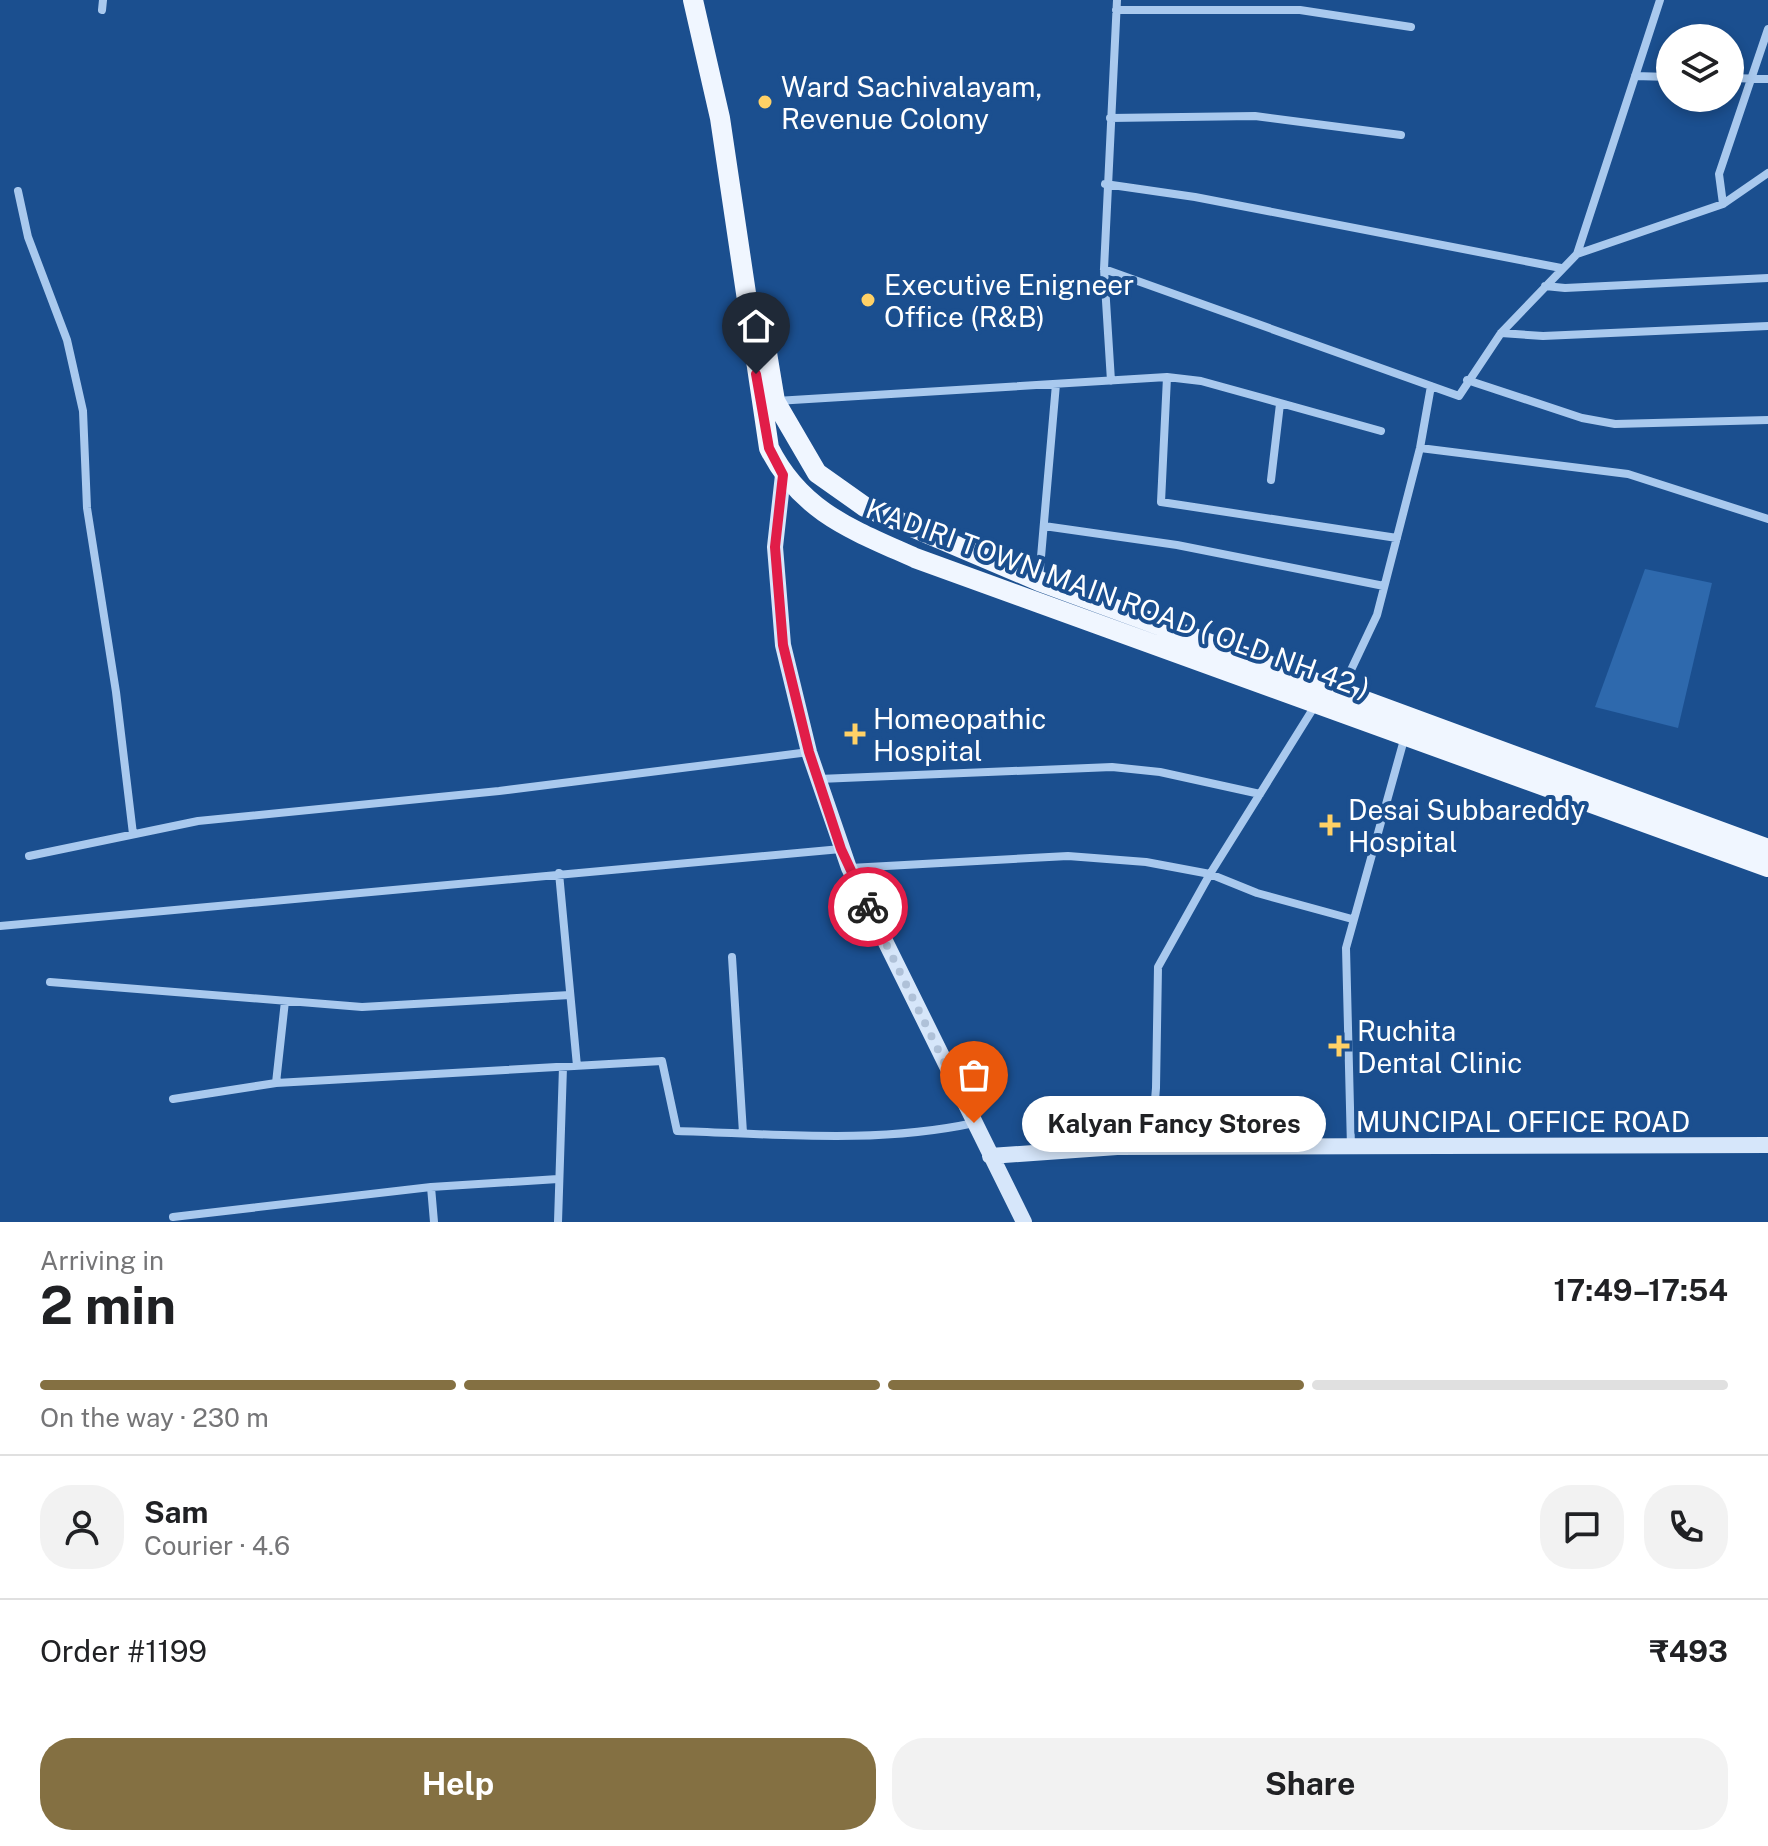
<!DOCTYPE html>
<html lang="en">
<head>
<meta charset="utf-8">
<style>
  :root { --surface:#fff; --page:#f2f2f2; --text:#202124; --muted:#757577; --line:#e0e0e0; --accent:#847042 }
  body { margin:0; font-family:"Public Sans",sans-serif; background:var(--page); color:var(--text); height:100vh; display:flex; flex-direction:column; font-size:30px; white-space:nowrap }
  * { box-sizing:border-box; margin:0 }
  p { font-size:26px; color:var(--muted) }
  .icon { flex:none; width:44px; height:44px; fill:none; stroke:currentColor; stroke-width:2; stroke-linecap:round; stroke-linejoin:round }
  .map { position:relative; height:1222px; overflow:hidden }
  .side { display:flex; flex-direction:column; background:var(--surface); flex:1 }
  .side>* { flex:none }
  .buttons { position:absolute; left:1656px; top:24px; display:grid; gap:16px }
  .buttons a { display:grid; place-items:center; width:88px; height:88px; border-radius:50%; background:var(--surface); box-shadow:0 4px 12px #0003; font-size:40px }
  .pin { position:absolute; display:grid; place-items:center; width:68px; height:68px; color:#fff; margin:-82px -34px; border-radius:50% 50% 50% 0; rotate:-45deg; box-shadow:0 0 8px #0007 }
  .pin .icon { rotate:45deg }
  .courier { position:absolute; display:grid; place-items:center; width:80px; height:80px; margin:-40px; border:6px solid #e11d48; border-radius:50%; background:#fff; color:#222; box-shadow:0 2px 10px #0007 }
  .bubble { position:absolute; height:56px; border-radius:28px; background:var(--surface); box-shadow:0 4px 12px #0003; font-size:26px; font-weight:700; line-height:56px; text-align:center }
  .overview em { font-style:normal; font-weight:700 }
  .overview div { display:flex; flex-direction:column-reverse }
  .overview { display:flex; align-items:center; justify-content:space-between; height:136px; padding:0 40px }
  h1 { font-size:52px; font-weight:700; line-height:60px }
  .bar { display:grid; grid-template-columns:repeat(4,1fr); gap:12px 8px; align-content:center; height:96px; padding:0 40px }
  .bar i { height:10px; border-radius:6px; background:var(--line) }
  .bar .selected { background:var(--accent) }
  .bar p { grid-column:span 4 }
  .line { display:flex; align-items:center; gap:20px; padding:0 40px; border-top:2px solid var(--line) }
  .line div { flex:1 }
  .round { display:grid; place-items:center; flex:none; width:84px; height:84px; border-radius:32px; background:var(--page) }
  .cta { display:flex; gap:16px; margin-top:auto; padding:16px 40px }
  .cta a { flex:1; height:92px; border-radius:32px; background:var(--accent); color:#fff; font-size:32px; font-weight:700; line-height:92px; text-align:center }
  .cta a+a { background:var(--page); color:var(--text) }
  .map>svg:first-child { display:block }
  .green { fill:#2e69ad }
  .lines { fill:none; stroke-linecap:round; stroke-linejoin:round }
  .street { stroke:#a9c9ee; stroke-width:8 }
  .secondary { stroke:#d6e6fa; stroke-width:16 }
  .primary { stroke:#f0f6ff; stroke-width:20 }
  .done { stroke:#afc1d8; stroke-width:8; stroke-dasharray:0 14.4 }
  .route { stroke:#e11d48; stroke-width:10 }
  .poi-dot { fill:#ffd166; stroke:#1b4f8f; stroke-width:3 }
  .labels { text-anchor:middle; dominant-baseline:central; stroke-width:8; stroke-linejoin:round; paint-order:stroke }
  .poi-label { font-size:28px; fill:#fff; stroke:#1b4f8f; text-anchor:start }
  .street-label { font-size:28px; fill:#fff; stroke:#1b4f8f }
</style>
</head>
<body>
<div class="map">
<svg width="1768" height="1222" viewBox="0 0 1768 1222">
  <rect width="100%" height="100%" fill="#1b4f8f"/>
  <path class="green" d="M1645,569L1712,583L1678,728L1595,707Z"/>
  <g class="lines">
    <path class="street" d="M102,10L103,0
      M1116,10H1300L1411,27
      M1635,76L1670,77
      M1730,78L1768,79
      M1110,118L1255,116L1401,135
      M1105,184L1195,197L1561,268
      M18,191L28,237L67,340L83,411L87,508L116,692L133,834
      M1723,204L1719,174L1768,29
      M1577,254L1723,204L1768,173
      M1104,269L1459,396L1501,333L1577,254L1660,0
      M1545,286L1565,288L1768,278
      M1501,333L1543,336L1768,326
      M1167,377L1161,502L1397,538
      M1467,380L1582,418L1615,424L1768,420
      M1111,381L1104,269L1117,0
      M776,401L1167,377L1201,381L1381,431
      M1420,448L1628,474L1768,519
      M1271,480L1280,404
      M1044,526L1177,545L1384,586
      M1039,580L1056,384
      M1342,689L1377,615L1420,448L1431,386
      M819,779L1112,767L1160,772L1260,794
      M29,856L198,821L499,791L809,752
      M850,868L1068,856L1146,862L1210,874L1257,893L1352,919
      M559,873L577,1066
      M0,926L841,849
      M732,957L743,1133
      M50,982L362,1007L570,995
      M276,1083L285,1001
      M173,1099L276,1083L662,1061L677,1131C776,1134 877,1144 974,1123
      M1151,1147L1156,1088L1158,967L1210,874L1316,704
      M1351,1147L1346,948L1405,736
      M431,1187L434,1222
      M173,1217L431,1187L558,1179
      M558,1222L563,1067"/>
    <path class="secondary" d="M783,475L775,547L783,645L809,752L849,868L1024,1222
      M990,1156L1117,1147L1768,1145"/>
    <path class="primary" d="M693,0L720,118L769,448C801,512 853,530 915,558L1768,867
      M766,347L775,401L817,473L865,507L1039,581L1768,849"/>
  </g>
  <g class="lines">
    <path class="done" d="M868,907L974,1123"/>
    <path class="route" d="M756,374L769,448L783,475L775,547L783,645L809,752L841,849L868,907"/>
  </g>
  <g class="poi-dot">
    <circle cx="765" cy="102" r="8"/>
    <circle cx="868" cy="300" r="8"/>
    <path d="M851 722h8v8h8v8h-8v8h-8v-8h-8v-8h8z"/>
    <path d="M1326 813h8v8h8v8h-8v8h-8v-8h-8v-8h8z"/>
    <path d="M1335 1034h8v8h8v8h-8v8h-8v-8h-8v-8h8z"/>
  </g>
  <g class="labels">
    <g class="poi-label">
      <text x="781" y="86">Ward Sachivalayam,<tspan x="781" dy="32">Revenue Colony</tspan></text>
      <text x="884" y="284">Executive Enigneer<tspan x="884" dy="32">Office (R&amp;B)</tspan></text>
      <text x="873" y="718">Homeopathic<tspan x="873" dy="32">Hospital</tspan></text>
      <text x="1348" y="809">Desai Subbareddy<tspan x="1348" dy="32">Hospital</tspan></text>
      <text x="1357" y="1030">Ruchita<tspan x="1357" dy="32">Dental Clinic</tspan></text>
    </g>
    <g class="street-label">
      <text transform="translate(1118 598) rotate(20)">KADIRI TOWN MAIN ROAD ( OLD NH 42 )</text>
      <text x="1523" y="1121">MUNCIPAL OFFICE ROAD</text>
    </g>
  </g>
</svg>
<div class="buttons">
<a><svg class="icon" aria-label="layers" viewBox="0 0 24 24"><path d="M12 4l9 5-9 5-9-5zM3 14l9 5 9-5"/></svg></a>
</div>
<div class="pin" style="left:974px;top:1123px;background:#ea580c"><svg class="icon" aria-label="bag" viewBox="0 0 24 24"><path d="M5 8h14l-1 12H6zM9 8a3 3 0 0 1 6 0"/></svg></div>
<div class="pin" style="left:756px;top:374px;background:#1f2937"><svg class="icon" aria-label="home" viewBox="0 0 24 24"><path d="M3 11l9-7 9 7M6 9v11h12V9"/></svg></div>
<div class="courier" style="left:868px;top:907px"><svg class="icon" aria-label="bike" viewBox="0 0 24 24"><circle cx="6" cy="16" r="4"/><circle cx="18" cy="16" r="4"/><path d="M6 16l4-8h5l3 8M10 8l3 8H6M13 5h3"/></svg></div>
<div class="bubble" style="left:1022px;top:1096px;width:304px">Kalyan Fancy Stores</div>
</div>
<section class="side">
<div class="overview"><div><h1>2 min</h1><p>Arriving in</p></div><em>17:49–17:54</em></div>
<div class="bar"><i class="selected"></i><i class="selected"></i><i class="selected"></i><i></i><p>On the way · 230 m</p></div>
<div class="line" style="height:144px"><a class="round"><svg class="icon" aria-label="person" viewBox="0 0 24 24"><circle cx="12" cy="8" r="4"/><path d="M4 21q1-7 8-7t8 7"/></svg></a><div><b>Sam</b><p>Courier · 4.6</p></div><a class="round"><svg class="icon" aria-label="chat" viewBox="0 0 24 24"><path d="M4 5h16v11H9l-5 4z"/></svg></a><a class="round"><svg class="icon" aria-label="phone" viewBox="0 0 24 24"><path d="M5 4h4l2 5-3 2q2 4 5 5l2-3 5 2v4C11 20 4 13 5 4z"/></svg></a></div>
<div class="line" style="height:104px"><div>Order #1199</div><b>₹493</b></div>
<div class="cta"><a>Help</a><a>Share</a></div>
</section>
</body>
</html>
